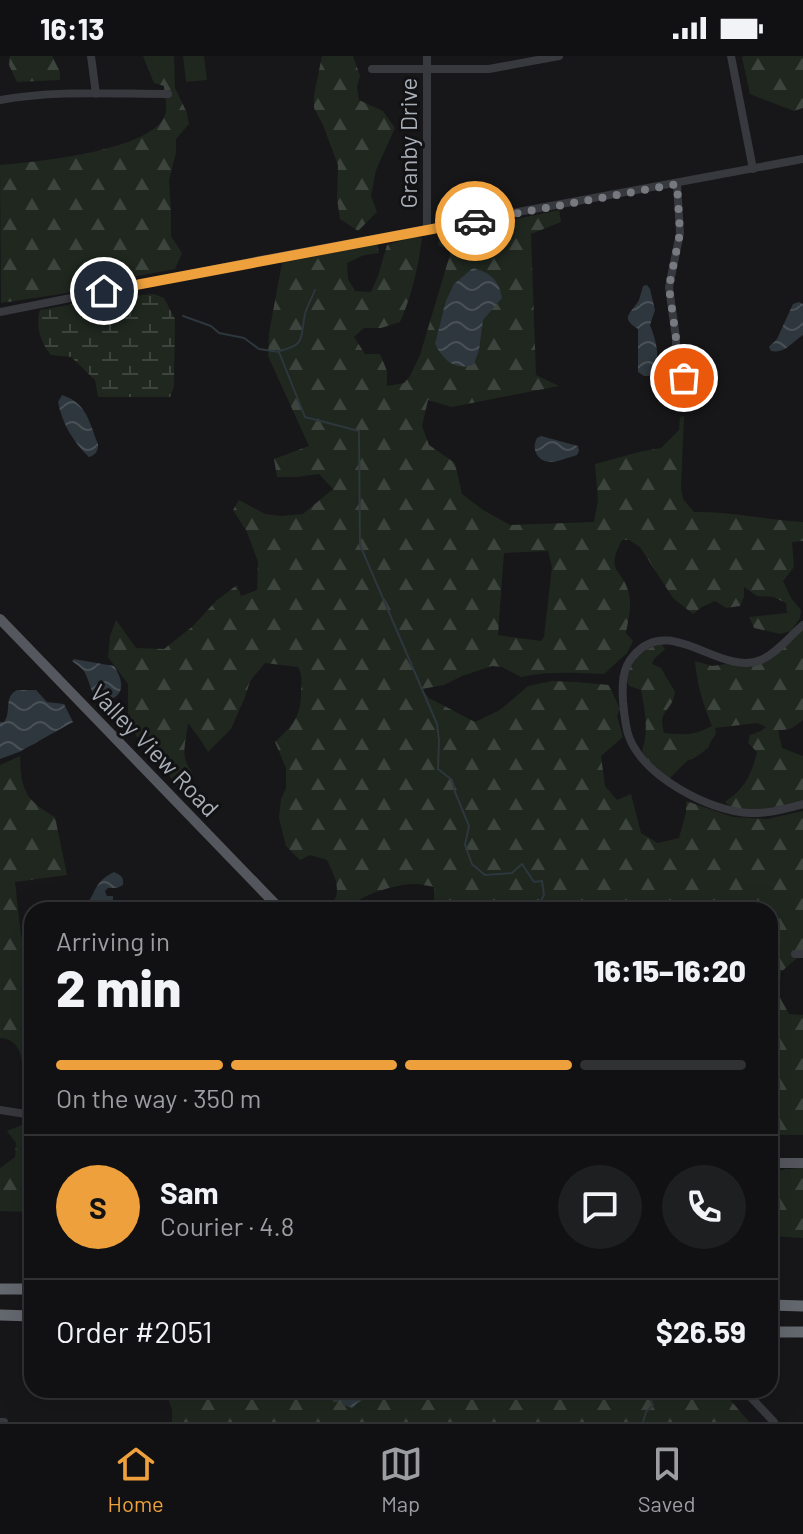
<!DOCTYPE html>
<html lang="en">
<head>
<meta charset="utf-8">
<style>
  :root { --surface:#111113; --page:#1e1f21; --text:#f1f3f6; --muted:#9c9da0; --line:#303133; --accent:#eda03b }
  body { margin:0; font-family:Barlow,sans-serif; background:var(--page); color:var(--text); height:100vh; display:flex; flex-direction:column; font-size:30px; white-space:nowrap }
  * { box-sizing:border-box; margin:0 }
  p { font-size:26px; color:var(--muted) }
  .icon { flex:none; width:44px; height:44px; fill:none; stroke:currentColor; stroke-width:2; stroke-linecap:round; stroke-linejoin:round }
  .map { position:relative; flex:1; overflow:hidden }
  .drawer { position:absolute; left:24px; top:846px; width:754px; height:496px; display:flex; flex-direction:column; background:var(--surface); border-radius:24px; box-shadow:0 8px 32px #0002,0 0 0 2px var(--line) }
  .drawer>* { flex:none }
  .pin { position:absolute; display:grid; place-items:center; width:68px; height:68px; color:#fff; margin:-34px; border:4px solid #fff; border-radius:50%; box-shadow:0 2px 8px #0007 }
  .courier { position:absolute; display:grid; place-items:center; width:80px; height:80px; margin:-40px; border:6px solid #eda03b; border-radius:50%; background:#fff; color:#222; box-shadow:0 2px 10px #0007 }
  .headline em { font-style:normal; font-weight:800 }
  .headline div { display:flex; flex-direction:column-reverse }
  .headline { display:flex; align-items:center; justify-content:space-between; height:136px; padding:0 32px }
  h1 { font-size:52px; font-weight:800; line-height:60px }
  .bar { display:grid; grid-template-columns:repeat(4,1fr); gap:12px 8px; align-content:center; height:96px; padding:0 32px }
  .bar i { height:10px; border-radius:6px; background:var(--line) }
  .bar .current { background:var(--accent) }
  .bar p { grid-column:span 4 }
  .line { display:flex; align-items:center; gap:20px; padding:0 32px; border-top:2px solid var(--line) }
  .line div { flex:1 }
  .round { display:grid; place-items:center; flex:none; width:84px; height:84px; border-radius:42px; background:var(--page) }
  .status { display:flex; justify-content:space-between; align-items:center; height:56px; padding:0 40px; background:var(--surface); direction:ltr }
  .status svg { height:22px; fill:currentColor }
  .dock { display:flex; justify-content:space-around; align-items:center; height:112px; border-top:2px solid var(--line); background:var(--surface); font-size:22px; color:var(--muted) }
  .dock a { display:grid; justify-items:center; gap:4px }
  .dock .current { color:var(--accent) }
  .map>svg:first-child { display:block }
  .green { fill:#1f271f }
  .forest { fill:url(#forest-firs); fill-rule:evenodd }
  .wetland { fill:url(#wetland-marsh) }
  .water { fill:url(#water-waves) }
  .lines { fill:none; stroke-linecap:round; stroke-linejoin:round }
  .stream { stroke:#2d373d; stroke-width:2 }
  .minor { stroke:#38393e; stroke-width:8 }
  .major { stroke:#54575d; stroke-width:10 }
  .highway { stroke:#64686f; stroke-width:11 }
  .done { stroke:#767a80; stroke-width:8; stroke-dasharray:0 14.4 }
  .route { stroke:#eda03b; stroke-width:10 }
  .labels { text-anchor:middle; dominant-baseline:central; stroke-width:6; stroke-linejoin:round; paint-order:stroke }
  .street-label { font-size:24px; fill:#a9afb8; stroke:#121214 }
</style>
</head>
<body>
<div class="status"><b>16:13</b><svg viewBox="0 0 49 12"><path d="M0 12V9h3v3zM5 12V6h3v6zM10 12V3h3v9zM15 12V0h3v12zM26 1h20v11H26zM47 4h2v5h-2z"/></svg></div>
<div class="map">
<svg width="803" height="1366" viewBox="0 0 803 1366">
  <defs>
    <pattern id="forest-firs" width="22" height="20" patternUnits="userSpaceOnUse" patternTransform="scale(2)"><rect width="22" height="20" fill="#1f271f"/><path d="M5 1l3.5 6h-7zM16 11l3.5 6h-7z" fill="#3d443d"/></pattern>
    <pattern id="wetland-marsh" width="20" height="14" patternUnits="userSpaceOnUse" patternTransform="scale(2)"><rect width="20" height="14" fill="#1f271f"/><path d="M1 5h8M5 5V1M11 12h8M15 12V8" fill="none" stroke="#3d443d"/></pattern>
    <pattern id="water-waves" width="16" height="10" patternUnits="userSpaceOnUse" patternTransform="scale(2)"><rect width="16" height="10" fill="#2d373d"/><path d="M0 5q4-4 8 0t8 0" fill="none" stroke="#495157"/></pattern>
  </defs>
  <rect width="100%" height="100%" fill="#171719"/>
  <path class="green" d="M183,0H204L207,24L186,26Z"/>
  <path class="forest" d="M10,0H52L60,16V24L17,26L9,9Z
    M143,0H174L175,32L187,57L189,68L176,83V97L169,124L171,154V180L182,197L175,213L116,224L67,237L1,247L0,109C33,106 160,95 166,55C167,47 164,37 164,30L154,27Z
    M322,0H353L360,20L357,31L359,44L383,55L395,72L376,114L371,140L377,156L358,175L340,163L337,143L338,109L323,69L314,52V39Z
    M744,0H803V52L794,55L750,38L742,1Z
    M559,154L561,166L531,178L536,319L559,330L452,351L428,344L422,370L429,389L455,407L462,438L483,454L510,469L594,466L598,444L595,408L639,396L661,392L679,374L680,361L684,360L681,432L683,443L694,456C731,455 766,464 803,466V485L792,486L794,511L783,525L791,542L801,554L800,562L791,575L780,578L754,572L749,561L787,557L786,547L773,541L757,540L744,531V541L740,550L726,552L715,545L702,551L693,558L673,542L640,491L629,484H622C604,518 623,511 629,538C632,550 628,565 626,577L633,585L627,597L604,618C576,617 549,615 521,621L502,611L492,610L462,620L444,629L422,633L429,642L475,666L500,654L528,630L552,625L576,626L609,629L620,653L617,660L623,681L601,700L605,730L617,744L631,738L641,777L658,787L679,782L686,757V745L733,761L767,763L803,755V897L781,916L779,939L789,958L803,959V1079H770V854H415L434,846V831C428,830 421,828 414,828C397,828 357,839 348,854H329C343,835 336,823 327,804L310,799L300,804L286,790L279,762L281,743L286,732V712L275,686C293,669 301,661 301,636C301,626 303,620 298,611L265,607L250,625L245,641L231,673L208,696L200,683L188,667C187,678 183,692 185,702C188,716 199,716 189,733L175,729L167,715L137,681L128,665V628L108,601L110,580L116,564L136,592L164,593L192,571L217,544L237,529L241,540L257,534L258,506L247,476L233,454L239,444L265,458L281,460L303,458L333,433L319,418L296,421H277L274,403L309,390L268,300L269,277L282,207L377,188L379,197L364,199L347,207L348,223L355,235L371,236L378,220L387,189L413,181L422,182C418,212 412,239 400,266L381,272H364L354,281L365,298H380L387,315V330L404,327L410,320L420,299L451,195L438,189L439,179ZM548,495L552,511L544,581L541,585L498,579L504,497Z
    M803,573V664C792,672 792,674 778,674L782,692L803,700V745C783,749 740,762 725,746C745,732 751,720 757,696L748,687L750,679L761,675L766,671L757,667L715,672L716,678L711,685L708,692L696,701L687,705L669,723L647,703L642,695C649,674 645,655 641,634L629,630L626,624C627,620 627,615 629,611C634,600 650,590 661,588L665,593L654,603L652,608L661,612L675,636C672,657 657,653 664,677C685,679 693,680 712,670C703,648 697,629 695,605L712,610L727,608L740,610H754L768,605Z
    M20,700C21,734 25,744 55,761L67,819L15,826L21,880L26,892L32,895V1041L24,1040C22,1019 28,983 0,982V709Z
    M29,1066L32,1067V1096L27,1112L32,1114V1156L0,1155V1112L15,1101L16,1087L7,1075Z
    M803,1111V1182L770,1180V1116Z
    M165,1334H722L749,1366H172V1354Z"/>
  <path class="wetland" d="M154,238L164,242L175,263L174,331L170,341H98L95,324L71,301L51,299C41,287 35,269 40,254L108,242Z"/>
  <path class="water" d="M473,212C491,217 499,224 502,242L483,264L479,294L474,308C456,316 443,304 435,288L446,245L454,228Z
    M647,229L650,233L655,254L650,269C656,285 663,306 650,320H644L638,316V273C619,261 631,258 639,244C640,241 642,234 643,230Z
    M799,246L803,248V279C792,286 785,298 771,295L769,291L777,283L793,248Z
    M62,339C87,347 89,366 98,388C98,395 96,399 89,401C73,386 62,367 58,346Z
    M541,380L578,390L579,395L577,399C569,401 559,406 550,406C537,405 531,393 537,382Z
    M74,603L114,610C127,629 123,647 97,644C91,636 90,628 86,619C84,613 77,609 72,605Z
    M17,634H36L47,646L64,648L73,666L19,696L0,703V666H4C12,656 3,641 17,634Z
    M114,816C121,819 124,821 123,829L117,832H108L105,835L107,840H113V854H86L84,851C98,836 92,827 114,816Z
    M333,1334H367L366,1342L357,1347L353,1352L343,1349L341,1340L337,1346H333Z"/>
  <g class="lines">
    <path class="stream" d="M183,260L211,270L219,277L244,282L259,293L279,296L305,361L359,375L360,489L437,668L439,684L438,713L452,724L455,736L469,770L465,789L472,808L485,819L512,817L522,808L534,826L542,825L544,839L536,854
      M279,295C307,289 300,281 305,258C307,250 312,242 315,234
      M643,1366L646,1356L653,1349L645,1334"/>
    <path class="minor" d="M91,0L96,38
      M427,0V173
      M731,0L753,113
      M372,13H489L559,0
      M0,44C55,34 112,38 168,38
      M0,256L260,204L803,103
      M663 331a12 12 0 1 1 24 0a12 12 0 1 1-24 0Z
      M676,319V282L669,231L680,177L677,128
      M803,569C790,580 777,597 761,604C720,621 671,557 634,599C622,612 622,628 623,645C624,656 625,670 629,681C644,720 708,755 749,757C766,758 786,753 803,748
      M795,898H803
      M0,1054L32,1059
      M744,1334L774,1366
      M0,1366H4"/>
    <path class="major" d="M0,563L281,854
      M770,1107H803"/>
    <path class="highway" d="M0,1233H32
      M770,1249L803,1250
      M0,1259L32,1260
      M770,1276H803"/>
  </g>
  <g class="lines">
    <path class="done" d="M475,165L677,128L680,177L669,231L676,282V319L684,322"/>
    <path class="route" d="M104,235L475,165"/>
  </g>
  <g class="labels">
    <g class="street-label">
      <text transform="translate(407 87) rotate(-90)">Granby Drive</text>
      <text transform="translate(155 694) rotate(46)">Valley View Road</text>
    </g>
  </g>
</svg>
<div class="pin" style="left:684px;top:322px;background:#ea580c"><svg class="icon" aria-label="bag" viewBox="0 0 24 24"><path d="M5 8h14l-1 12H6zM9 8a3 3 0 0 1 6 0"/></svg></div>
<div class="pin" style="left:104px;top:235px;background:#1f2937"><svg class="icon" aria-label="home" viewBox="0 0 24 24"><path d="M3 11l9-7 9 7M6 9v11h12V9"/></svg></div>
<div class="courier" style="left:475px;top:165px"><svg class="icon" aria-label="car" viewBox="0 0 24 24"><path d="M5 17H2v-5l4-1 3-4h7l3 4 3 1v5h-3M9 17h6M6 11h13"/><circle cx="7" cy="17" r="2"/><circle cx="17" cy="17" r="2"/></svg></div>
<section class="drawer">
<div class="headline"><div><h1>2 min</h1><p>Arriving in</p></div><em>16:15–16:20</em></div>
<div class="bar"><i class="current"></i><i class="current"></i><i class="current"></i><i></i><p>On the way · 350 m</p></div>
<div class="line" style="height:144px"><b class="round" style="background:var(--accent);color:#111">S</b><div><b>Sam</b><p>Courier · 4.8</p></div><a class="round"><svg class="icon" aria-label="chat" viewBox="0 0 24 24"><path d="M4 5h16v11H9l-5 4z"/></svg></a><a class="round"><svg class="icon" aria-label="phone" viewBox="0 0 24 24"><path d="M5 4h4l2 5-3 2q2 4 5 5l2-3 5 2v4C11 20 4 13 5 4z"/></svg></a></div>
<div class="line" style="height:104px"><div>Order #2051</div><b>$26.59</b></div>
</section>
</div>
<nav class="dock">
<a class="current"><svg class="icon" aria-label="home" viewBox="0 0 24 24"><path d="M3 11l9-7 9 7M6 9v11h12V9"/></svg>Home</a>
<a><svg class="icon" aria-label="map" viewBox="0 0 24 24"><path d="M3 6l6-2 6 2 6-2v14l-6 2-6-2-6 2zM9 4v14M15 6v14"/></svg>Map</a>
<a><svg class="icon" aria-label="saved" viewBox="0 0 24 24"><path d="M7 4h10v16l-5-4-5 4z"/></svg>Saved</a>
</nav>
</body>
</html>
